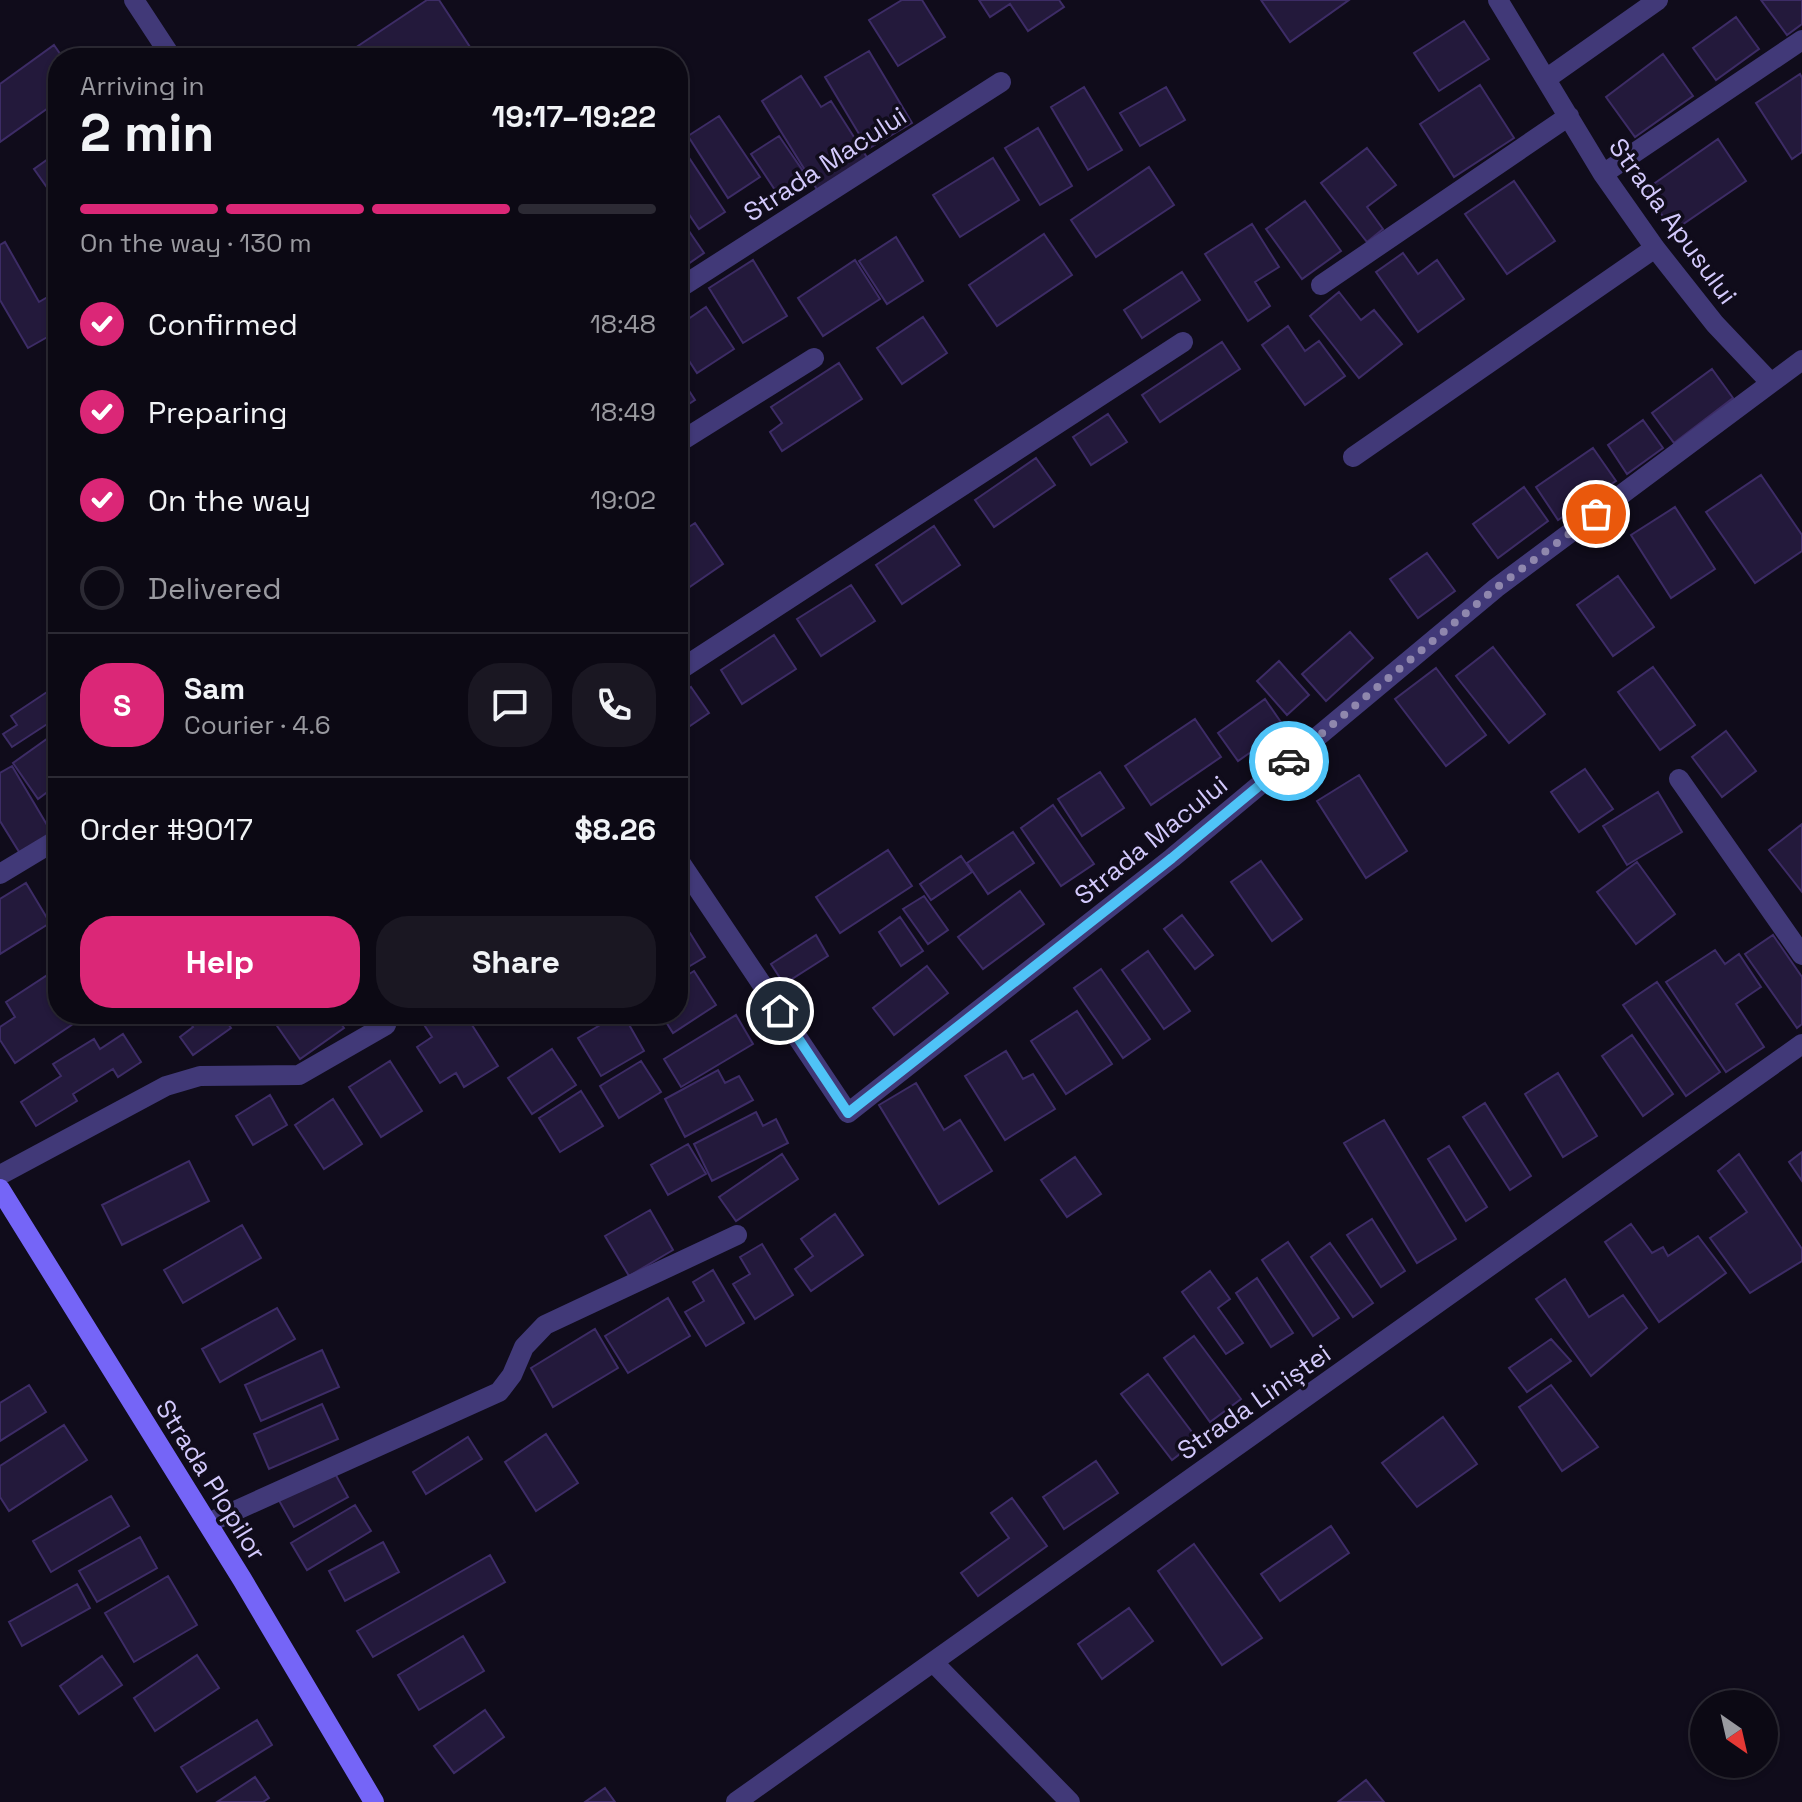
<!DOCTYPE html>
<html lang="en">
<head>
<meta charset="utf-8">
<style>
  :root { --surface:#0c0914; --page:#1a1722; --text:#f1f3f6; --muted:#9a9aa0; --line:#2c2a34; --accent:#db2777 }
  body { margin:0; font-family:"Space Grotesk",sans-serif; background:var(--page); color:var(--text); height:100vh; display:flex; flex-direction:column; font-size:30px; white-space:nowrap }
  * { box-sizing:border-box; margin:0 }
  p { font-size:26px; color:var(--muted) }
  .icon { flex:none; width:44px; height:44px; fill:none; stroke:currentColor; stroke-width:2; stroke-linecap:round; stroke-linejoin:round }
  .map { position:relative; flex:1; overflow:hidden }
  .panel { position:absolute; left:48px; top:48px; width:640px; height:976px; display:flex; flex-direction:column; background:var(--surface); border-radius:32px; box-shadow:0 2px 6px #0004,0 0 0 2px var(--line) }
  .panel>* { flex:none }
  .needle { width:52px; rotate:146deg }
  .tools { position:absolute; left:1690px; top:1690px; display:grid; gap:16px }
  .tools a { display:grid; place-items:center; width:88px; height:88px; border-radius:50%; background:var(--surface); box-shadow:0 2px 6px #0004,0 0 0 2px var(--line); font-size:40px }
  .pin { position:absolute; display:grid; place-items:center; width:68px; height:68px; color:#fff; margin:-34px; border:4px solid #fff; border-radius:50%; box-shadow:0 2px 8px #0007 }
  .courier { position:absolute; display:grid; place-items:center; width:80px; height:80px; margin:-40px; border:6px solid #4fc3f7; border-radius:50%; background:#fff; color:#222; box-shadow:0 2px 10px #0007 }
  .overview em { font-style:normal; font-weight:700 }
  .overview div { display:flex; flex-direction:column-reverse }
  .overview { display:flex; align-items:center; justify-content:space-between; height:136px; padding:0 32px }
  h1 { font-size:52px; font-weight:700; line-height:60px }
  .bar { display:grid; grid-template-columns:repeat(4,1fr); gap:12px 8px; align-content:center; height:96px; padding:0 32px }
  .bar i { height:10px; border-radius:6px; background:var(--line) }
  .bar .active { background:var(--accent) }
  .bar p { grid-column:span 4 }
  .line { display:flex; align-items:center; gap:20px; padding:0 32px; border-top:2px solid var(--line) }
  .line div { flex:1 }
  .round { display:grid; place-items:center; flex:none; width:84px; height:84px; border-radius:32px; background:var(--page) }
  ol { padding:0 32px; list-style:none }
  li { display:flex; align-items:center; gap:24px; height:88px }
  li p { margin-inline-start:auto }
  li .icon { padding:8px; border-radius:50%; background:var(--accent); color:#fff; stroke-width:4 }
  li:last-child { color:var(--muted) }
  li i { width:44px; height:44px; border:4px solid var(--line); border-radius:50% }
  .cta { display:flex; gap:16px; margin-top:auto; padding:16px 32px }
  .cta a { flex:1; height:92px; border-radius:32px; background:var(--accent); color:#fff; font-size:32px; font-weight:700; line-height:92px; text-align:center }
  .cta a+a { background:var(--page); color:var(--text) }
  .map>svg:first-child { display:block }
  .building { fill:#23193b; stroke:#3d2c66; stroke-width:2 }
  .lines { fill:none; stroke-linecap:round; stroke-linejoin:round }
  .street { stroke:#413978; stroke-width:20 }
  .secondary { stroke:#7565f7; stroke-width:20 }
  .done { stroke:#8f87ad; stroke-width:8; stroke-dasharray:0 14.4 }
  .route { stroke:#4fc3f7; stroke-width:10 }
  .labels { text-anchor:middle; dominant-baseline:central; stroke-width:7; stroke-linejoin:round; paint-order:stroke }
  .street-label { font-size:26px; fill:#d3c9fc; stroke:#100c1b }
</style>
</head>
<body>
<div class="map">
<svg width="1802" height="1802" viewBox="0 0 1802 1802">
  <rect width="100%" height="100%" fill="#100c1b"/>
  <path class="building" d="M427,0H439L470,47L454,58H357L352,50Z
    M902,0H922L945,37L898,66L869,20Z
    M979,0H1059L1064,7L1028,31L1010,4L990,17Z
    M1261,0H1349L1290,42Z
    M1761,0H1802V24L1787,35Z
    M1736,17L1759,49L1716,80L1693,48Z
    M1464,21L1489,59L1439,91L1414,53Z
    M54,45L63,58H58V101L0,142V84Z
    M869,51L912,123L868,149L825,77Z
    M1663,54L1693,96L1635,137L1606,97Z
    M1800,74L1802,78V152L1792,159L1756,103Z
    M801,76L821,107L831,101L868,159L818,191L762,101Z
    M1480,85L1514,138L1454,177L1420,124Z
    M1084,87L1122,150L1088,170L1051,107Z
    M1166,87L1185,120L1140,146L1120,113Z
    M719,116L760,177L728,198L688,136Z
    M1038,128L1072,186L1040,205L1005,148Z
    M779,136L805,174L777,193L751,154Z
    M1718,139L1746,181L1673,231L1645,190Z
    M678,141L725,212L699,229L678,198Z
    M1367,148L1396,185L1367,207L1383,229L1367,242L1321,183Z
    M58,152V203L34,169Z
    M993,158L1019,200L960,237L933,195Z
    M1149,167L1174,205L1096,257L1071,220Z
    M1514,181L1555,241L1507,274L1465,214Z
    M1305,201L1341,251L1302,279L1266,229Z
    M678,215L704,253L678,271Z
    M1252,224L1279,267L1255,282L1270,306L1248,321L1205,254Z
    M1044,234L1072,275L997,326L969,285Z
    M896,237L923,281L887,304L859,261Z
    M5,242L39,302L58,291V331L28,348L0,300V245Z
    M1403,253L1418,274L1437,260L1464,299L1418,332L1376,272Z
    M753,260L787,316L743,343L709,288Z
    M855,260L880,299L823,336L798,298Z
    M1182,272L1200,300L1142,338L1124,310Z
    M1339,292L1361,320L1374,310L1402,344L1359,378L1310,316Z
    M706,307L734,349L697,373L678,344V326Z
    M923,317L947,353L902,384L877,348Z
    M1288,326L1305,351L1319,341L1345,376L1305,405L1262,345Z
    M1222,342L1240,369L1160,422L1142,395Z
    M839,363L862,399L782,451L770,432L782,423L771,407Z
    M1712,369L1733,398L1674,443L1652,413Z
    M678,374L695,400L678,411Z
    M1108,414L1127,442L1091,465L1073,437Z
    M1643,420L1663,448L1627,474L1608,445Z
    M1593,448L1616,481L1558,520L1536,487Z
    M1036,458L1055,485L994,527L975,500Z
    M1761,475L1802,535V551L1755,583L1706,512Z
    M1524,487L1548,521L1498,558L1473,524Z
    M1675,507L1715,569L1671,598L1631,535Z
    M695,523L723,564L678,595V534Z
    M934,526L960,565L902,604L876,565Z
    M1427,553L1455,591L1418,618L1390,579Z
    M1618,576L1654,627L1613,656L1577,605Z
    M851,585L875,621L821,656L797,619Z
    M1350,632L1373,658L1326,701L1302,674Z
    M774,635L796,669L742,704L721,670Z
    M1493,647L1545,714L1509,743L1456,676Z
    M1279,661L1309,695L1287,715L1257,681Z
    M1653,667L1695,725L1660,750L1618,692Z
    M1436,668L1486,735L1446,766L1395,699Z
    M691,687L709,713L678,734V696Z
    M50,690L58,701V717L12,747L3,734L17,725L11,716Z
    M1265,699L1285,728L1238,761L1218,733Z
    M1195,719L1221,757L1151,805L1125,766Z
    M58,731V784L38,799L13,763Z
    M1726,731L1756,771L1722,797L1692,757Z
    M12,766L53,835L21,855L0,821V773Z
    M1585,769L1613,809L1579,832L1551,792Z
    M1100,772L1124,808L1082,836L1058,799Z
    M1359,775L1407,851L1366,878L1317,801Z
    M1658,792L1682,832L1627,865L1603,826Z
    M1053,805L1094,864L1061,886L1021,828Z
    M1802,824V892L1769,850Z
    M1013,832L1034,863L988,894L967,863Z
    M888,850L912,886L840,933L816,897Z
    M961,856L972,872L931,900L920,884Z
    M1261,861L1302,919L1272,941L1231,882Z
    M1637,862L1675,914L1636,944L1597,892Z
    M26,883L50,923L0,954V899Z
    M1020,891L1044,924L983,969L958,937Z
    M924,896L948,930L928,944L903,909Z
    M1182,915L1213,955L1195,969L1164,929Z
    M900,917L923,951L901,966L879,932Z
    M690,933L705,957L678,973V940Z
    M816,935L828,956L784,984L771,964Z
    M1773,935L1802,977V1024L1797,1028L1745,954Z
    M1715,950L1725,964L1739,954L1761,987L1736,1004L1764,1047L1726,1072L1666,982Z
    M1148,951L1190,1011L1164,1029L1122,970Z
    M927,966L948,993L894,1035L873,1008Z
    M1101,969L1150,1039L1123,1058L1074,988Z
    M694,971L716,1005L673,1033L661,1014H678V981Z
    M49,974L58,988V1014H75L79,1020L15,1063L0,1040V1027L15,1017L6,1002Z
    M1657,982L1720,1072L1686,1096L1623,1005Z
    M1077,1011L1112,1064L1066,1094L1031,1041Z
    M184,1014H221L231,1028L193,1055L180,1037L193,1027Z
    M287,1014H334L344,1028L300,1059L275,1023Z
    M424,1014H465L498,1066L464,1087L456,1073L440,1083L417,1047L432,1037L419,1017Z
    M619,1014H623L644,1051L601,1076L578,1038Z
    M736,1015L753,1044L681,1087L664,1059Z
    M123,1034L141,1062L118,1077L113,1069L73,1094L77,1101L36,1126L21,1102L61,1076L53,1064L94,1039L100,1049Z
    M1632,1035L1673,1094L1643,1116L1602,1056Z
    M552,1049L576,1085L532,1114L508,1078Z
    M1006,1051L1023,1079L1033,1074L1055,1109L1005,1140L965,1076Z
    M390,1061L422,1111L381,1137L349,1087Z
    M641,1061L661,1092L619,1118L600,1086Z
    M718,1070L725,1083L739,1076L753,1100L685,1137L665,1099Z
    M1558,1073L1597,1136L1563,1157L1525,1094Z
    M916,1083L944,1130L960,1120L992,1171L939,1204L879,1105Z
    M581,1091L603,1126L560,1152L539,1118Z
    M270,1095L287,1125L253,1145L236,1116Z
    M333,1099L362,1144L324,1169L295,1125Z
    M1485,1103L1531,1176L1510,1190L1463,1117Z
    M756,1112L763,1126L776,1119L788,1143L712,1181L694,1144Z
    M1384,1120L1456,1239L1417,1263L1344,1143Z
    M688,1144L706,1174L668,1195L651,1165Z
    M1449,1146L1487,1207L1466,1221L1428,1159Z
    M1802,1152V1181L1789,1162Z
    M782,1154L798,1179L736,1221L719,1197Z
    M1739,1154L1802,1249V1261L1750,1293L1710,1238L1747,1212L1718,1171Z
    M1075,1157L1101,1194L1067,1217L1041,1180Z
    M189,1161L209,1201L122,1245L102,1205Z
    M650,1210L673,1250L629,1276L605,1236Z
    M835,1214L863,1255L811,1291L795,1269L813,1256L801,1239Z
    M1372,1219L1405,1271L1381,1287L1347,1235Z
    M1631,1224L1652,1253L1663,1247L1668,1256L1698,1236L1726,1273L1659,1322L1605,1242Z
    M242,1225L261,1258L183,1303L164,1270Z
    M1288,1242L1339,1318L1313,1336L1262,1260Z
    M1330,1243L1373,1303L1353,1317L1311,1257Z
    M762,1244L793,1295L755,1319L733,1284L750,1274L740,1257Z
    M713,1270L744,1323L706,1346L685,1312L704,1301L693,1282Z
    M1210,1271L1230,1299L1218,1308L1243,1343L1226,1354L1182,1292Z
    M1257,1278L1293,1333L1271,1347L1236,1293Z
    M1565,1279L1589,1317L1623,1295L1647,1328L1591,1376L1536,1299Z
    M668,1298L690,1336L628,1373L605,1336Z
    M277,1308L295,1339L220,1382L202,1349Z
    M595,1329L618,1368L553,1407L531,1368Z
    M1194,1336L1241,1399L1210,1422L1164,1358Z
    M1551,1339L1571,1361L1527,1392L1509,1368Z
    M322,1350L339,1387L261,1421L245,1385Z
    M1148,1374L1198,1440L1172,1460L1121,1394Z
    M29,1385L46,1412L0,1441V1403Z
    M1551,1385L1598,1447L1562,1471L1519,1407Z
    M322,1404L338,1439L269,1469L254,1434Z
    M1443,1417L1477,1464L1417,1507L1382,1463Z
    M64,1425L87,1460L9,1511L0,1497V1466Z
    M546,1434L578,1483L536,1511L505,1462Z
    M468,1437L482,1459L426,1494L413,1472Z
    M1096,1461L1118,1493L1064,1529L1043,1497Z
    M332,1468L348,1497L294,1527L277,1497Z
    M111,1496L129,1526L51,1572L33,1541Z
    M1012,1498L1047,1546L978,1596L961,1573L1009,1538L991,1513Z
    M355,1505L371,1531L307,1570L291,1543Z
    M1331,1526L1349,1553L1280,1601L1261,1574Z
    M140,1537L157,1568L97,1602L79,1571Z
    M383,1542L399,1572L345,1601L329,1571Z
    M1194,1544L1262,1638L1222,1665L1158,1571Z
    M490,1555L505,1582L373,1657L357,1631Z
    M168,1576L197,1625L134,1662L105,1613Z
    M77,1584L90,1608L22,1646L9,1622Z
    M1129,1608L1153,1641L1102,1679L1078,1644Z
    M463,1636L484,1671L419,1710L398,1675Z
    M197,1655L219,1688L155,1731L134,1698Z
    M102,1656L122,1685L79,1714L60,1686Z
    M485,1710L504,1737L454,1773L434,1746Z
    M257,1720L272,1745L197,1792L181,1767Z
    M255,1777L269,1798L263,1802H217Z
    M1366,1780L1384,1802H1338Z
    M605,1788L615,1802H585Z"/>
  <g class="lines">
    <path class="street" d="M134,0L172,58
      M1498,0L1603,174L1655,248L1715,324L1771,383
      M1546,79L1658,0
      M1603,174L1802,40
      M1321,285L1569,116
      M678,289L1001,82
      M678,443L814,358
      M1353,457L1655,248
      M678,671L1183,342
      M1679,779L1802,955
      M678,859L848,1113L1172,858L1496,588L1802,360
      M0,874L58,839
      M0,1175L166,1086L200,1076L299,1075L386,1025
      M208,1523L499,1392L512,1375L524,1347L545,1325L737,1235
      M933,1662L1070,1802
      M736,1802L1802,1044"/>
    <path class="secondary" d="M0,1189L242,1579L374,1802"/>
  </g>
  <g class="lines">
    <path class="done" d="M1289,761L1496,588L1596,514"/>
    <path class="route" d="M780,1011L848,1113L1172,858L1289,761"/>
  </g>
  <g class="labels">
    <g class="street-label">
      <text transform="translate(825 164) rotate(-33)">Strada Macului</text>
      <text transform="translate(1673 221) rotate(54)">Strada Apusului</text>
      <text transform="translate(1151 840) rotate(-39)">Strada Macului</text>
      <text transform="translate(1254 1402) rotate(-35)">Strada Liniștei</text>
      <text transform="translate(211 1480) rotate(58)">Strada Plopilor</text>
    </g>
  </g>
</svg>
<div class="tools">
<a><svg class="needle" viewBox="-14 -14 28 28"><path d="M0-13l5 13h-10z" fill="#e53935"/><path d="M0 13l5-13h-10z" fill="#9a9aa0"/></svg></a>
</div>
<div class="pin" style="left:1596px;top:514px;background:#ea580c"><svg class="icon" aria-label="bag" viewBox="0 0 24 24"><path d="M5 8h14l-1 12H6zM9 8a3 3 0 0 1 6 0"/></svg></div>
<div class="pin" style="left:780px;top:1011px;background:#1f2937"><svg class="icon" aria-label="home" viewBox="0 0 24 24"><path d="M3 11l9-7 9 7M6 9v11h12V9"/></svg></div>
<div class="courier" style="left:1289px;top:761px"><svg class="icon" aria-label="car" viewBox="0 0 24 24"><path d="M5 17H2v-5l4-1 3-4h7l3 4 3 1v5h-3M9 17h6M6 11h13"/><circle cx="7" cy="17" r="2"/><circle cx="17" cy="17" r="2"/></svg></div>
<section class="panel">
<div class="overview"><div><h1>2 min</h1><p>Arriving in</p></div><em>19:17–19:22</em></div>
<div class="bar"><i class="active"></i><i class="active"></i><i class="active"></i><i></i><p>On the way · 130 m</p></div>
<ol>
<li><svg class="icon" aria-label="check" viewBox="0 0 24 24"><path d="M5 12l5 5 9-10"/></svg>Confirmed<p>18:48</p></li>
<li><svg class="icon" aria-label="check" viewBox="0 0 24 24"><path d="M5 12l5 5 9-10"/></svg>Preparing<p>18:49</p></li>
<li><svg class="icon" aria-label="check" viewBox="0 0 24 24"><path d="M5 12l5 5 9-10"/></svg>On the way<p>19:02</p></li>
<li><i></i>Delivered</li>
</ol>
<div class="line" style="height:144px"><b class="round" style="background:var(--accent);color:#fff">S</b><div><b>Sam</b><p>Courier · 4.6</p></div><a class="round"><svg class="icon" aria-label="chat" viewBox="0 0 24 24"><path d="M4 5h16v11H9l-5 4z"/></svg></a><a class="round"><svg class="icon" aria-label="phone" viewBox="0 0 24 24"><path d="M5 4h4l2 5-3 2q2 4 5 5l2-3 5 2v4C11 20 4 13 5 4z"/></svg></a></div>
<div class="line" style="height:104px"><div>Order #9017</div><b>$8.26</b></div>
<div class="cta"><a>Help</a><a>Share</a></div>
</section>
</div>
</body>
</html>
